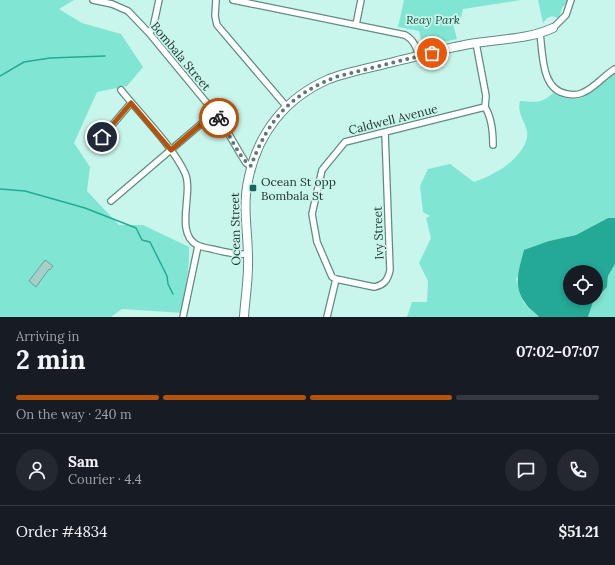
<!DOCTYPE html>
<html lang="en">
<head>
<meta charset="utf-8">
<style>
  :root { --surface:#171b24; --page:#242831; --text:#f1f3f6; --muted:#9ea1a6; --line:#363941; --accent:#b45309 }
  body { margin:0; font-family:Lora,serif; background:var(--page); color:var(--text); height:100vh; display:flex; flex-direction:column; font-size:15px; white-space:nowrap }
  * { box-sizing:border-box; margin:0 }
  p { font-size:13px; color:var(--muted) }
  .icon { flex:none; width:22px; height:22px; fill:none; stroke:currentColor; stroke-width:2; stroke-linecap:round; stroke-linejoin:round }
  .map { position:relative; height:317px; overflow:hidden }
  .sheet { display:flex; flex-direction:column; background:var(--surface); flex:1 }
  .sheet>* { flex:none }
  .tools { position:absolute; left:563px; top:265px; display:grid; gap:8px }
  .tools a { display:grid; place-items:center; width:40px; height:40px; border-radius:50%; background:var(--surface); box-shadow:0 2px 6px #0003; font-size:20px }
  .pin { position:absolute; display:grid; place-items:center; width:34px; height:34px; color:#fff; margin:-17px; border:2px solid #fff; border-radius:50%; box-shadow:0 1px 4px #0007 }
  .courier { position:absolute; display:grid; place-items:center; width:40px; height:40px; margin:-20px; border:3px solid #b45309; border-radius:50%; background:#fff; color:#222; box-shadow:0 1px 5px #0007 }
  .head em { font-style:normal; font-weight:700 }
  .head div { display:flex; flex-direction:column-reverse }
  .head { display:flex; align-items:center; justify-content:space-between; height:68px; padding:0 16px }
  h1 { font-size:26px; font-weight:700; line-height:30px }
  .bar { display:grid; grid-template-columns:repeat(4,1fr); gap:6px 4px; align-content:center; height:48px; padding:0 16px }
  .bar i { height:5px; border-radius:3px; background:var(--line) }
  .bar .on { background:var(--accent) }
  .bar p { grid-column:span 4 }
  .line { display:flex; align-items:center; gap:10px; padding:0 16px; border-top:1px solid var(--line) }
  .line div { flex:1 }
  .round { display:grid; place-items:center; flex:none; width:42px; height:42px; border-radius:21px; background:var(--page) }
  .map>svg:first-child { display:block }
  .green { fill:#81e5d3 }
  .water { fill:#23a996; fill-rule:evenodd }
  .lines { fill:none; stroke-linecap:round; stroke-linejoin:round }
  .stream { stroke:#23a996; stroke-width:1.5 }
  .building { fill:#a4d0c7; stroke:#729d95 }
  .street-casing { stroke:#608b82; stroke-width:8 }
  .secondary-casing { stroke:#608b82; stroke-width:10 }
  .street { stroke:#fff; stroke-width:5.5 }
  .secondary { stroke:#fff; stroke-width:8 }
  .done { stroke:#5d7973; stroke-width:4; stroke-dasharray:0 7.2 }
  .route { stroke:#b45309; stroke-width:5 }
  .poi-dot { fill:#1b6459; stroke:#c9f6ec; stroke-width:1.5 }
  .labels { text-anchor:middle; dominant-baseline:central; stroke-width:3.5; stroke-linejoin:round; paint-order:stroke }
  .park-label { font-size:12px; font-style:italic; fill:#1a4f46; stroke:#c9f6ec }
  .street-label { font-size:12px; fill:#233532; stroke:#c9f6ec }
  .poi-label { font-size:12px; fill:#233532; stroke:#c9f6ec; text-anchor:start }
</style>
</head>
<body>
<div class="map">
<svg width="615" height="317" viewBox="0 0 615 317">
  <rect width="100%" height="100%" fill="#c9f6ec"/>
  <path class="green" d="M0,0H74L59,9L82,23L121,34L143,67L127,86L97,92L74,143L90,167L87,191L119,225H143L189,247V260L183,313L122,309L111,317H0Z
    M404,0H521L463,9L461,18L451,16L457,39L423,47L419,31L398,27Z
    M538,0H569L562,8L559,18C551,15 548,16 543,23Z
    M615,73V218H608L576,235L549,241L516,279C519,289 520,299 527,306C531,310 536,312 539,317H407L412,302H427L428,281L419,263L431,238L426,218L430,216L423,212L420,186L428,169L450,164L474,182C481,179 488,177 494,173C508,167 530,147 527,131C524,120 517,113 520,101C535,102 541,104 553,93C585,110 591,88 615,73Z
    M615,264V317H588L593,302L607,287L608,276Z"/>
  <path class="water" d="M608,218H615V264L608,276L607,287L593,302L588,317H539C535,312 529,309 526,304C512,286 519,270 524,250L549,241L576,235ZM570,272H596V298H570Z"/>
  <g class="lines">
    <path class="stream" d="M0,76L24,62L50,58L105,56
      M0,189L25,191L85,208L136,228L142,240L150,242L167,276L168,284L173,294"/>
  </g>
  <path class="building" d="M45,260L53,266L50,270L49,269L36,287L29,281Z"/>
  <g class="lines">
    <g class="street-casing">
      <path id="street" d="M93,0L112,4L128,11L149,33L220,119L241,155L246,163L251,166
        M216,0L215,16L217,25L286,106
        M233,0L405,35C414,40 416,47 419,56
        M356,25L361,0
        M553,28L566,15L571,0
        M149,33L153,28L159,0
        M540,34C543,54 541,90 567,94C572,95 578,95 582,93C595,88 603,76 615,69
        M476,43L486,96L485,107
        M121,90C140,114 172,145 185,173C194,193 174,232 197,245C201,247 207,248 212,249C224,252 235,255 248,254
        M485,107C492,118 493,132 493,145
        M385,132L390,270C388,280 384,285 374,287L336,279L332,277L317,242L312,214L322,170L345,142L485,107
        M102,137L131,103
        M111,201L215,112
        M183,317L198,246
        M327,317L336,279"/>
    </g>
    <g class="secondary-casing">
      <path id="secondary" d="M244,317C245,300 248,283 248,266C249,237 242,209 248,181C257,134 285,98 329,79C350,71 375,67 397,61C423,55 449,47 476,43C502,39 529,39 553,28"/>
    </g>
    <use href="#street" class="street"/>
    <use href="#secondary" class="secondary"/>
  </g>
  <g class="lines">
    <path class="done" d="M219,118C229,132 237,156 251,166C268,119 292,93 339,76L432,53"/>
    <path class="route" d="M102,137L131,103L171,150L215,112L219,118"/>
  </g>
  <rect class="poi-dot" x="249" y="184" width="8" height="8" rx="2"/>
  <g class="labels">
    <g class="park-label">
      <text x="433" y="19">Reay Park</text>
    </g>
    <g class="street-label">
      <text transform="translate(181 56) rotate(50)">Bombala Street</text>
      <text transform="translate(393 119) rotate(-14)">Caldwell Avenue</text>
      <text transform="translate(235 229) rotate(-91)">Ocean Street</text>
      <text transform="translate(378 233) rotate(-92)">Ivy Street</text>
    </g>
    <g class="poi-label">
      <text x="261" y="181">Ocean St opp<tspan x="261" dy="14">Bombala St</tspan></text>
    </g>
  </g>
</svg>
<div class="tools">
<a><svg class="icon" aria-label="locate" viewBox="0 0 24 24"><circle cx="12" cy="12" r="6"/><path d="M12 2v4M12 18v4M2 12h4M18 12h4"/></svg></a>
</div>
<div class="pin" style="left:432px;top:53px;background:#ea580c"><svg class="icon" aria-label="bag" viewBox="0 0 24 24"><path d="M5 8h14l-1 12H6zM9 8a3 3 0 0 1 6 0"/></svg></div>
<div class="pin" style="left:102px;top:137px;background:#1f2937"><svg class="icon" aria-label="home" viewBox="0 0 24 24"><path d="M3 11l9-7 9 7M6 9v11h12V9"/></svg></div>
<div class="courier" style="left:219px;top:118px"><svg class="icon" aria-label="bike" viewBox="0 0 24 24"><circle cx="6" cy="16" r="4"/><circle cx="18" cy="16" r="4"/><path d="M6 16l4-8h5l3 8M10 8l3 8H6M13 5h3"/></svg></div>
</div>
<section class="sheet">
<div class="head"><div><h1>2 min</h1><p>Arriving in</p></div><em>07:02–07:07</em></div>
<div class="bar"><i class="on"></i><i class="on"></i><i class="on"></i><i></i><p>On the way · 240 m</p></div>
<div class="line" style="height:72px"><a class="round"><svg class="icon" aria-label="person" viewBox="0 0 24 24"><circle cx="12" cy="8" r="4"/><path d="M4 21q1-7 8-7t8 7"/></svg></a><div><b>Sam</b><p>Courier · 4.4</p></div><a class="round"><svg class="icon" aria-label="chat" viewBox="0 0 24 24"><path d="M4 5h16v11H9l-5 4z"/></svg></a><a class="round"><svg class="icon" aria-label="phone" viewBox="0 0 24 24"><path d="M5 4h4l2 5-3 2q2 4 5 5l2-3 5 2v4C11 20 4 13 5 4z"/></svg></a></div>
<div class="line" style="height:52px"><div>Order #4834</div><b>$51.21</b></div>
</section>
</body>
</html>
